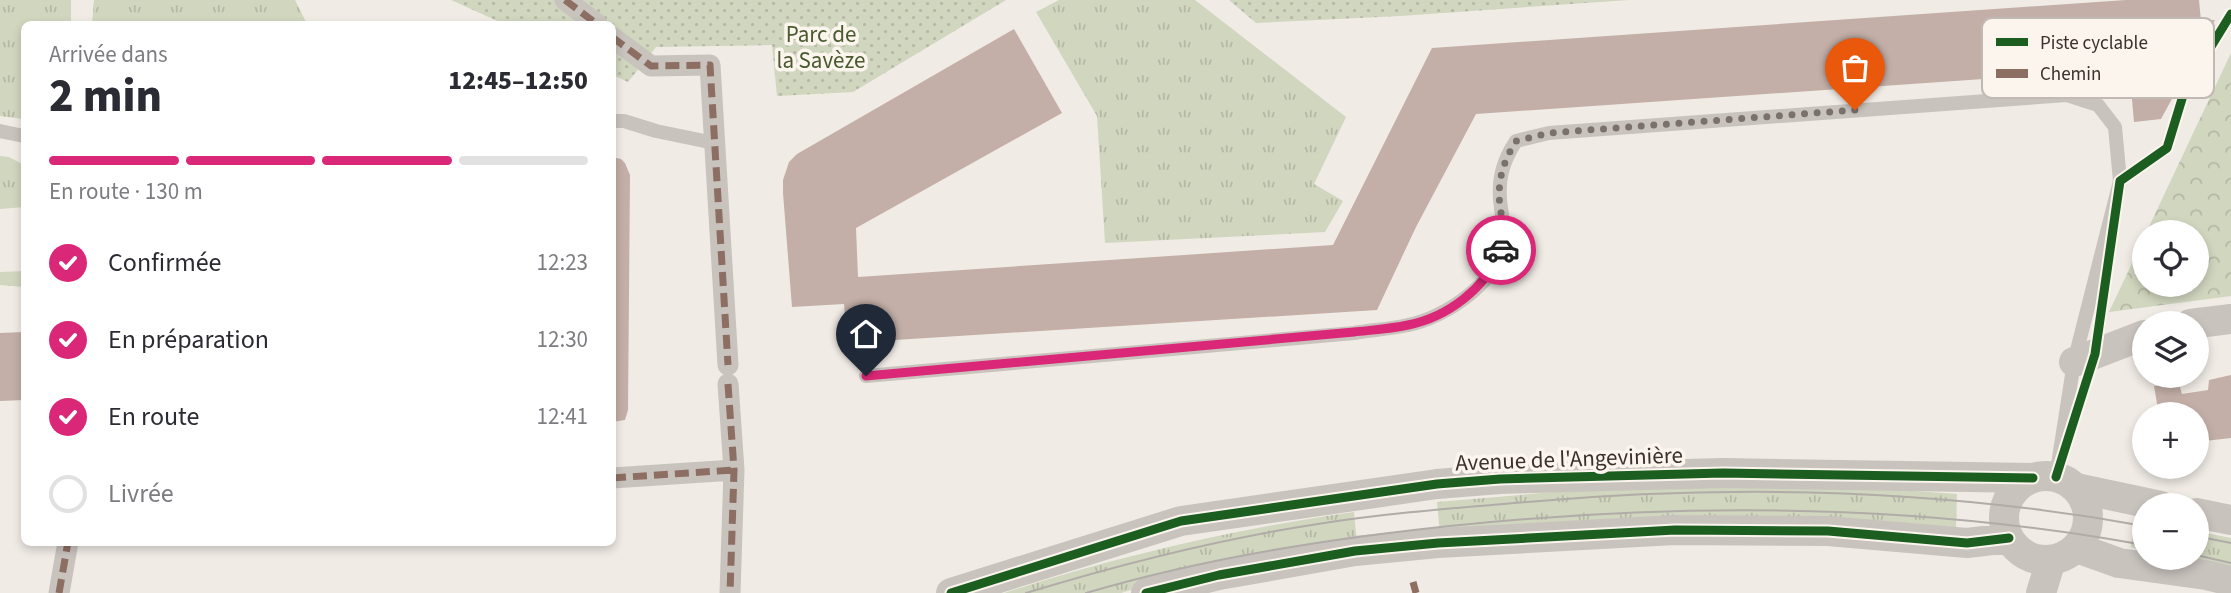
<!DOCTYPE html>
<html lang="fr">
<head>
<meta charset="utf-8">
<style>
  :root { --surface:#fff; --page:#f2f2f3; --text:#2b2b33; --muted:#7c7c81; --line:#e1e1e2; --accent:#db2777 }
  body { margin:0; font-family:"Source Sans 3",sans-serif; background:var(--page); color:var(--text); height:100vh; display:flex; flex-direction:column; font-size:26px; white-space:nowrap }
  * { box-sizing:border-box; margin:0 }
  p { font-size:23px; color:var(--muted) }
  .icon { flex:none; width:38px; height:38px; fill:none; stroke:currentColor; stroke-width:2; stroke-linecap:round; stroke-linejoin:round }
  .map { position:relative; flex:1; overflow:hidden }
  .sheet { position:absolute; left:21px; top:21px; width:595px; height:525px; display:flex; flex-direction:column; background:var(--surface); border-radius:10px; box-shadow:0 4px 10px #0003 }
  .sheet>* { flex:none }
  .fabs { position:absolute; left:2132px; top:220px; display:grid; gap:14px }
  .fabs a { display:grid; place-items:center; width:77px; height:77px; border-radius:50%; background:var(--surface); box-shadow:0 4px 10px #0003; font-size:35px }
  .pin { position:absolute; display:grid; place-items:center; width:60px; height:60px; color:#fff; margin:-72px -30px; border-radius:50% 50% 50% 0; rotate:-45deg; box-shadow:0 0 7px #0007 }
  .pin .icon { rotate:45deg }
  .courier { position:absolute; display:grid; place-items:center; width:70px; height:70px; margin:-35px; border:5px solid #db2777; border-radius:50%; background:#fff; color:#222; box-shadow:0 2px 9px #0007 }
  .head em { font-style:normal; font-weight:800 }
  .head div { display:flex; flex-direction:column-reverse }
  .head { display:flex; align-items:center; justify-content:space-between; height:119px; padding:0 28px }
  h1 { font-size:46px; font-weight:800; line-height:52px }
  .bar { display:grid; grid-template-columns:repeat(4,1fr); gap:10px 7px; align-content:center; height:84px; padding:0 28px }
  .bar i { height:9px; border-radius:5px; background:var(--line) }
  .bar .selected { background:var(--accent) }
  .bar p { grid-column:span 4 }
  ol { padding:0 28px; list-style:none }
  li { display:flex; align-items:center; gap:21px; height:77px }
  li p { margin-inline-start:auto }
  li .icon { padding:7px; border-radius:50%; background:var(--accent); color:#fff; stroke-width:4 }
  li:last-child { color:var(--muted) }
  li i { width:38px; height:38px; border:4px solid var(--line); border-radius:50% }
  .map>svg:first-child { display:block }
  .grass { fill:url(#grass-tufts) }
  .forest { fill:url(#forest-crowns) }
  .park { fill:url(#park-dots) }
  .building { fill:#c3afa7 }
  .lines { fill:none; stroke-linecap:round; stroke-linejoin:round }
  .service { stroke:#c9c3be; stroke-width:14 }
  .pedestrian { stroke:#c9c3be; stroke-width:21 }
  .minor { stroke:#c9c3be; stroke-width:30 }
  .tram { stroke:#b1aca8; stroke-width:2 }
  .quiet { stroke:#8d6e63; stroke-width:7; stroke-dasharray:14 7; stroke-linecap:butt }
  .cycleway-casing { stroke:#fbf5ee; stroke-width:13 }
  .cycleway { stroke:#1b5e20; stroke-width:9 }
  .done { stroke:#7a716c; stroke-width:7; stroke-dasharray:0 12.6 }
  .route { stroke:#db2777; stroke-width:9 }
  .labels { text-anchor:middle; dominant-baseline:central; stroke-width:7; stroke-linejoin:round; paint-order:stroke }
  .park-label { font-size:23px; fill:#4a5a2e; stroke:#fbf5ee }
  .street-label { font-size:23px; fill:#3b302b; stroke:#fbf5ee }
  .key { fill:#fbf5ee; stroke:#c1bab4; stroke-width:2 }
  .key-label { font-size:19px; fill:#3b302b }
</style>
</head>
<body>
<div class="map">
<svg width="2231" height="593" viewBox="0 0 2231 593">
  <defs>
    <pattern id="grass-tufts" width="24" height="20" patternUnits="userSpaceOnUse" patternTransform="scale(1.75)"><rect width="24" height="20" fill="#d1d6bf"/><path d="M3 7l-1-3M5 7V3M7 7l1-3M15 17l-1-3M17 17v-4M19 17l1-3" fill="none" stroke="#b4b8a4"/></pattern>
    <pattern id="forest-crowns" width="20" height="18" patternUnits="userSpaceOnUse" patternTransform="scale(1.75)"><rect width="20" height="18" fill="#d1d6bf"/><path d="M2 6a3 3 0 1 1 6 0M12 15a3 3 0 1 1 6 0" fill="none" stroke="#b4b8a4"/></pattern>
    <pattern id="park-dots" width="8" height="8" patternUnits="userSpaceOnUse" patternTransform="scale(1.75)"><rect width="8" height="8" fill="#d1d6bf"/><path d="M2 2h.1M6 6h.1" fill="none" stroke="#b4b8a4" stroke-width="1.8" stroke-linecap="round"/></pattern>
  </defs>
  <rect width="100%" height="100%" fill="#f0ebe5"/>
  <path class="grass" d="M0,0H71V24H24V119L0,116Z
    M94,0H295L307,24H92Z
    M1059,0H1195L1346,117L1314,184L1343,201L1325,232L1105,243L1097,116L1036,12Z
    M0,156L9,157L24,165V207L0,209Z
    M24,271V287L0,285V272Z
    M1625,486L1874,488L1957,494L1956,528L1440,534L1437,502Z
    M1354,512L1357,544L1147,585L1121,593H1004C1119,556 1234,529 1354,512Z
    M2134,519L2144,521V550L2131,547Z
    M2196,531L2231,538V567L2188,558H2196Z"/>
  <path class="forest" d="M2231,53V296L2109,312L2144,238V285H2196V233H2146Z"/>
  <path class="park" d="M451,0H1006L853,92L777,96L772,45L656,47L628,82L613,75L612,24H504Z
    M1229,0H1629L1400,16L1256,23Z"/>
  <path class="building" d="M2126,0H2199L2201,21L2215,20L2161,119L2134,122L2129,66H2115L2113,70L1476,114L1416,227L1377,310L847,343L844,304L792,307L783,193V180L789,162L797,154L1014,29L1062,113L856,228L858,277L1333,245L1432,48Z
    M612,157L621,159L625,163L630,175L628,410L625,420L612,422Z
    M24,332V400L0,401V333Z
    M2231,375V438L2196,442V415H2159L2154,386L2179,384L2182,394L2208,390L2209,380Z"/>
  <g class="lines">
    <path class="service" d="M612,121H624L656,131L714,143
      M0,131L24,136
      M866,376L1354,333C1372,330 1390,329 1408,325C1445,318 1500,281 1505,240C1506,229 1502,218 1501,208C1497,182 1502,162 1516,141L1549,133L2067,95L2098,105L2115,127L2120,181L2074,362L2056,477"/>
    <path class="pedestrian" d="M565,0L597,24
      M612,37L651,66L710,65L728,365
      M728,384L734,470L730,593
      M612,478L734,470
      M59,593L68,542"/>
    <path class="minor" d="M2190,324L2231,319
      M2074,362L2144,335
      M2004 518a42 42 0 1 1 84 0a42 42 0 1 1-84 0Z
      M2076,488L2161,506
      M2196,513L2231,520
      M2077,548L2119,563L2206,575L2231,581
      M951,593L1181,521L1437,484L1500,479L1723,473L2033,478
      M1146,593L1219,575L1355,551L1438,543L1675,530L1828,531L1967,543L2009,538
      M2041,593L2051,560"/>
    <path class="tram" d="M2196,536L2231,543
      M2196,555L2231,563
      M1026,593C1121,564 1219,539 1318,524C1387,513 1457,508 1527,502C1732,484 1941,489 2144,526
      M1086,593C1205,558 1327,539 1450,526C1681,502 1915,503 2144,545"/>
    <path class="quiet" d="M565,0L597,24
      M612,37L651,66L710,65L728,365
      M728,384L734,470L730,593
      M612,478L734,470
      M1413,582L1416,593
      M59,593L68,542"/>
    <g class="cycleway-casing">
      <path id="cycleway" d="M2056,477L2095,354L2120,181L2167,148L2185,89L2231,14
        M951,593L1181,521L1437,484L1500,479L1723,473L2033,478
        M1146,593L1219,575L1355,551L1438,543L1675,530L1828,531L1967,543L2009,538"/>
    </g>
    <use href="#cycleway" class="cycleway"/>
  </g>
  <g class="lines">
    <path class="done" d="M1501,250C1507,234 1502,222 1500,206C1497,181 1503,162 1516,141L1549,133L1855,110"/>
    <path class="route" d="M866,376L1354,332C1372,330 1390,329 1408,325C1448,317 1486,288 1501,250"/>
  </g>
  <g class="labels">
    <g class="park-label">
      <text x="821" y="34">Parc de<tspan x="821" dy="26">la Savèze</tspan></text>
    </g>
    <g class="street-label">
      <text transform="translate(1569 459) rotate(-2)">Avenue de l'Angevinière</text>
    </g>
  </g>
  <rect x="1982" y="18" width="232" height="80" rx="10" class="key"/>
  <rect x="1996" y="38" width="32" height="8" fill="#1b5e20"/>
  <rect x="1996" y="69" width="32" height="9" fill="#8d6e63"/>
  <g class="key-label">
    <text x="2040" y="49">Piste cyclable</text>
    <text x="2040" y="80">Chemin</text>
  </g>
</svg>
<div class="fabs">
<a><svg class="icon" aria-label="locate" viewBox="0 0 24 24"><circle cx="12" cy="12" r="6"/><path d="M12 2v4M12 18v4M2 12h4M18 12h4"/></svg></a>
<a><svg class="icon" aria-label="layers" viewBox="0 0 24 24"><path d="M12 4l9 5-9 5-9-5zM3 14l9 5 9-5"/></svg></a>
<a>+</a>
<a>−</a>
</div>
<div class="pin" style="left:1855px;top:110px;background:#ea580c"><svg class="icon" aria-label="bag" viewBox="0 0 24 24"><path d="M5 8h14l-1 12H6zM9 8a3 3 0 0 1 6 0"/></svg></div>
<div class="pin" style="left:866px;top:376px;background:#1f2937"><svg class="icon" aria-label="home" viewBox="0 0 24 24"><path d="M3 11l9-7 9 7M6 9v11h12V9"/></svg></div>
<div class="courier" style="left:1501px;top:250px"><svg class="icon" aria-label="car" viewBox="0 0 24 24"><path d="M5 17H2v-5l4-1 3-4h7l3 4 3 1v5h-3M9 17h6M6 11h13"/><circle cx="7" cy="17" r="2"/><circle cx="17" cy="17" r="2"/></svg></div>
<section class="sheet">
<div class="head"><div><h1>2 min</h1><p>Arrivée dans</p></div><em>12:45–12:50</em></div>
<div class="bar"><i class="selected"></i><i class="selected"></i><i class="selected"></i><i></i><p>En route · 130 m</p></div>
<ol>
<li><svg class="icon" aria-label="check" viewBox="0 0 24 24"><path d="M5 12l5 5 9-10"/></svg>Confirmée<p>12:23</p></li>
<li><svg class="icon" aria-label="check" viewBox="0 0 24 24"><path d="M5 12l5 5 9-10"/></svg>En préparation<p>12:30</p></li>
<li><svg class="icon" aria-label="check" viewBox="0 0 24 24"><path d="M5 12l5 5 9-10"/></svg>En route<p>12:41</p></li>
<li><i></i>Livrée</li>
</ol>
</section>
</div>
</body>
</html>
